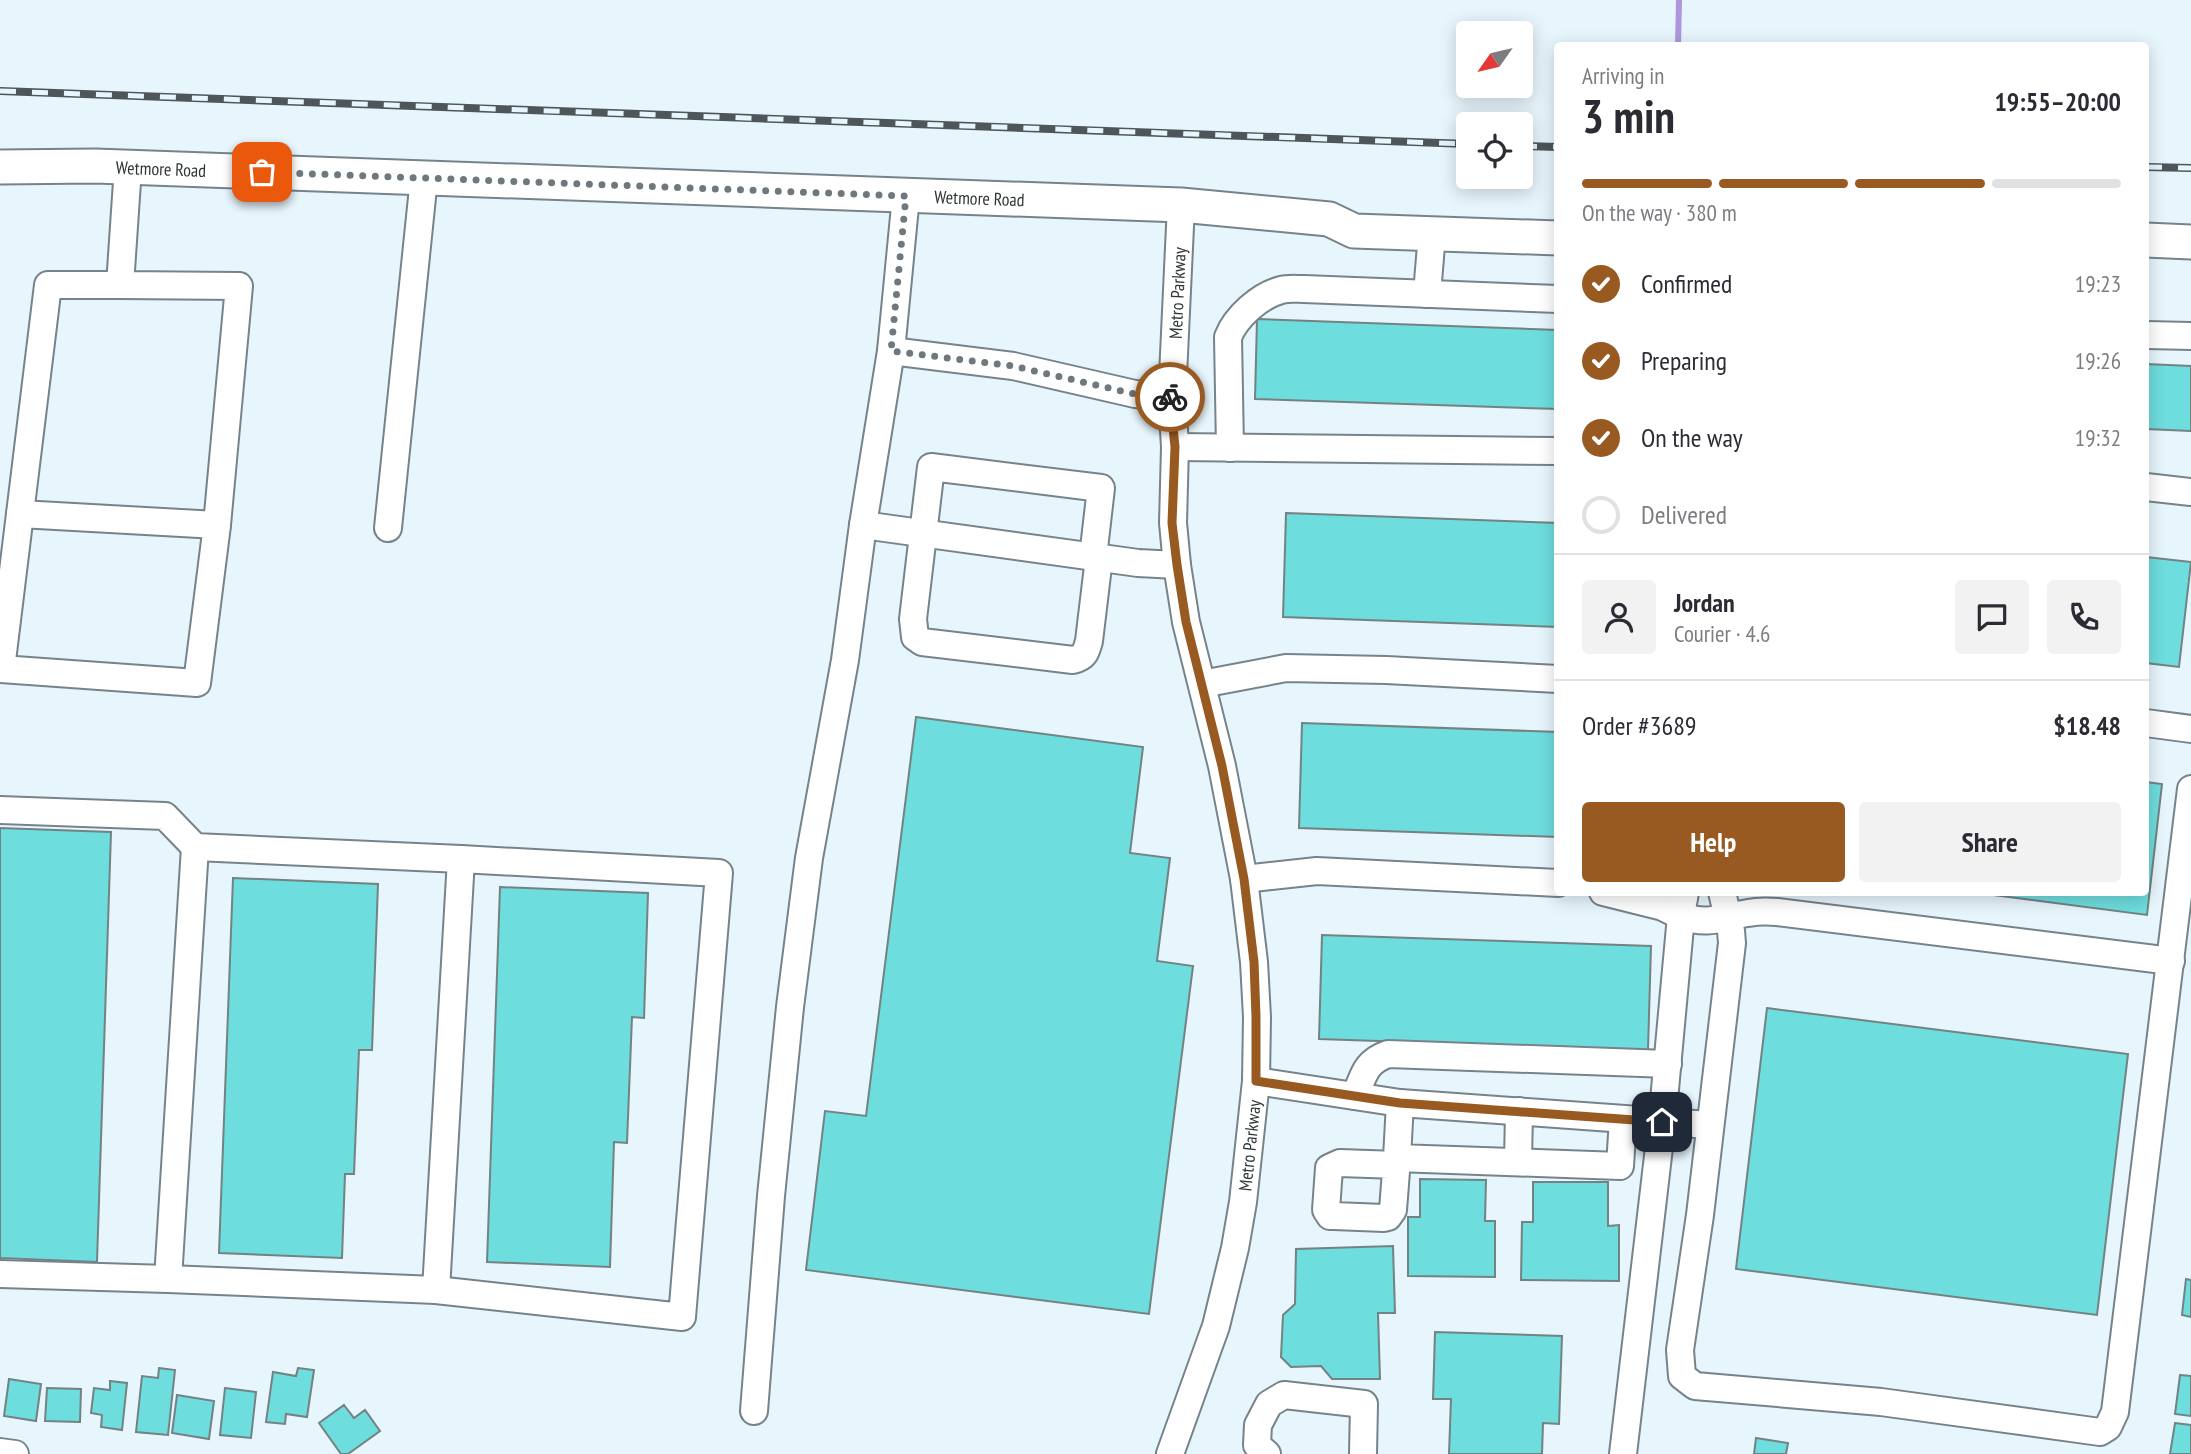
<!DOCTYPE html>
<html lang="en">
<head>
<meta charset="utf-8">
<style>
  :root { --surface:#fff; --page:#f2f2f3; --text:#2b2b33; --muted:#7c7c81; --line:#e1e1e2; --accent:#995a22 }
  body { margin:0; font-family:"PT Sans Narrow",sans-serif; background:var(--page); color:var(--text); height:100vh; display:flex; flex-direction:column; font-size:26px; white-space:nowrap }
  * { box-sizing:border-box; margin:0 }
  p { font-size:23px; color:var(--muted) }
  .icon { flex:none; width:38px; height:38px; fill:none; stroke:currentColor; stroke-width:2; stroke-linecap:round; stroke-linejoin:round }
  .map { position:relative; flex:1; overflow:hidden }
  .drawer { position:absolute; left:1554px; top:42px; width:595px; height:854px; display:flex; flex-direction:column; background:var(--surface); border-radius:7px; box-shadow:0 4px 18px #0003 }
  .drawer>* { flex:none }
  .needle { width:46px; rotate:236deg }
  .buttons { position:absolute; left:1456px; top:21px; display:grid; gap:14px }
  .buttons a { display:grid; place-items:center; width:77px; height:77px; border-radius:7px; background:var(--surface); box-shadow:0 4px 18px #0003; font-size:35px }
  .pin { position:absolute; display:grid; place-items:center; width:60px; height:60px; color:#fff; margin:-30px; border-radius:14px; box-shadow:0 4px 10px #0006 }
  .courier { position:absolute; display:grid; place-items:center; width:70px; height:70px; margin:-35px; border:5px solid #995a22; border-radius:50%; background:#fff; color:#222; box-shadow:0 2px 9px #0007 }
  .headline em { font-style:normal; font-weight:800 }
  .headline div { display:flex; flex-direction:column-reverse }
  .headline { display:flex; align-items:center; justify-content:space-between; height:119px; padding:0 28px }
  h1 { font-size:46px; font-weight:800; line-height:52px }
  .bar { display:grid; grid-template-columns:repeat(4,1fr); gap:10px 7px; align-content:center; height:84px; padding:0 28px }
  .bar i { height:9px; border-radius:5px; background:var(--line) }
  .bar .active { background:var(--accent) }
  .bar p { grid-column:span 4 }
  .line { display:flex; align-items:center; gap:18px; padding:0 28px; border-top:2px solid var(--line) }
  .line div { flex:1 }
  .round { display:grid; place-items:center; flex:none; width:74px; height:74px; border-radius:7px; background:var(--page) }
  ol { padding:0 28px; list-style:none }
  li { display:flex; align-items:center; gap:21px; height:77px }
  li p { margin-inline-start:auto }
  li .icon { padding:7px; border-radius:50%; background:var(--accent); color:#fff; stroke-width:4 }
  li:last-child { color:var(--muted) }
  li i { width:38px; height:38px; border:4px solid var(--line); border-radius:50% }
  .action { display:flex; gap:14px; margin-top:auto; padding:14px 28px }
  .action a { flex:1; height:80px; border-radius:7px; background:var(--accent); color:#fff; font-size:28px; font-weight:800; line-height:80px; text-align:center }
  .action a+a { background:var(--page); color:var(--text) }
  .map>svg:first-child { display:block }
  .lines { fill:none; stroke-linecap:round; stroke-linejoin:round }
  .stream { stroke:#ae96dc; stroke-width:6 }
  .building { fill:#6eddde; stroke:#738282; stroke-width:2 }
  .minor-casing { stroke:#76838a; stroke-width:30 }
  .major-casing { stroke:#76838a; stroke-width:37 }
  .minor { stroke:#fff; stroke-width:26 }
  .major { stroke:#fff; stroke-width:33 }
  .rail-casing { stroke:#4f5659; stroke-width:8 }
  .rail { stroke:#e7f5fd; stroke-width:5; stroke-dasharray:16; stroke-linecap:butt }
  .done { stroke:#6f787c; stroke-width:7; stroke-dasharray:0 12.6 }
  .route { stroke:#995a22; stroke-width:9 }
  .labels { text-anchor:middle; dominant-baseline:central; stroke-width:5; stroke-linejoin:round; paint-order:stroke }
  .street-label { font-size:18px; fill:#2f3537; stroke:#e7f5fd }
</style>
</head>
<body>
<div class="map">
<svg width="2191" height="1454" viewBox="0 0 2191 1454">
  <rect width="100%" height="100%" fill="#e7f5fd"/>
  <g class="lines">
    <path class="stream" d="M1678,46L1679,0"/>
  </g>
  <path class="building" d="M1257,319L1558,330V409L1255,399Z
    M2146,364L2191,366V431L2146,429Z
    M1286,513L1558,523V627L1283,617Z
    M2146,557L2191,562L2179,667L2146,663Z
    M916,717L1143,747L1130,853L1170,858L1157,961L1193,966L1149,1314L806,1270L825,1111L866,1116Z
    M1302,723L1558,732V837L1299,828Z
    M2146,782L2162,784L2147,915L1970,892H2146Z
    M0,828L111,832L97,1262L0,1258Z
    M233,878L378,884L372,1050H359L354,1174H345L342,1258L219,1253Z
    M500,887L648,893L644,1018L632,1017L627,1143L614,1142L610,1267L487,1262Z
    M1322,935L1651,946L1648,1050L1319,1039Z
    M1767,1008L2128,1054L2097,1315L1736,1269Z
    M1420,1179L1486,1180L1485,1221H1495V1277L1408,1276V1217H1420Z
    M1533,1182H1608V1226L1619,1225V1281L1521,1280L1522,1222H1533Z
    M1393,1246L1395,1313H1378L1380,1379H1332L1321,1366L1291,1367L1281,1357L1283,1315L1295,1304L1296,1249Z
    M2186,1279L2191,1280V1317L2182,1315Z
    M1435,1332L1562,1336L1559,1424L1543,1423L1542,1454H1449L1451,1399H1433Z
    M159,1368L175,1370L168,1435L136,1432L142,1376L158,1378Z
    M298,1368L314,1370L307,1417L286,1414L285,1424L266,1422L273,1372L296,1376Z
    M2180,1375L2191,1376V1416L2175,1414Z
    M9,1379L41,1384L36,1421L4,1416Z
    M110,1381L127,1383L122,1430L101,1427L102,1415L91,1413L94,1388L110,1390Z
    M47,1388L81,1389L80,1422L45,1421Z
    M225,1388L256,1392L251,1438L220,1435Z
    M177,1395L214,1401L209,1439L172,1433Z
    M344,1405L354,1418L365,1410L380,1431L348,1454H341L319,1423Z
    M2175,1423L2191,1425V1454H2170Z
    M1756,1438L1788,1443L1786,1454H1754Z"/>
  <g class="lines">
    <g class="minor-casing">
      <g id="minor">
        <path d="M120,285H48L1,669L197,683L217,525"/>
        <path d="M1427,294L1432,233"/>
        <path d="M2146,335L2191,336"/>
        <path d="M891,351L1013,366L1135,394L1172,397"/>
        <path d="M1175,447L1558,451"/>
        <path d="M1230,448L1228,337C1236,317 1259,296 1281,290C1288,288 1296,289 1304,289L1558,299"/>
        <path d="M2146,487L2191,492"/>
        <path d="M20,514L217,525L239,286L120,285L128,167"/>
        <path d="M863,525L1138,563L1177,565"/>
        <path d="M388,528L424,178"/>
        <path d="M1093,557L1101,488L931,467L913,619L915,637L922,642L1073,660C1085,657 1086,652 1089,641L1099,558"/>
        <path d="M1202,684L1286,668L1386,670L1558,679"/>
        <path d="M2146,723L2191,729"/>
        <path d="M0,810L165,816L195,847L461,859L719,873L682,1317L436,1290L168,1279L0,1274"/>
        <path d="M1244,879L1317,871L1558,883"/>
        <path d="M1603,892L1663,907L1681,916L1662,1122L1623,1454"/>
        <path d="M1685,892L1681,916C1709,926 1722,917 1748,913C1758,911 1767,911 1777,912L2171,961"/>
        <path d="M1722,892L1731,931L1732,943L1700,1215L1680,1350L1682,1376L1695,1386L1881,1402L2100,1432L2108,1427L2115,1412L2191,789"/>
        <path d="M1256,1081L1400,1103L1709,1125"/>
        <path d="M1355,1096C1364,1075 1365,1062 1388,1054L1668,1064"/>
        <path d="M1400,1103L1397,1158L1620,1166L1623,1119"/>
        <path d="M1518,1162L1519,1111"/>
        <path d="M1397,1165L1340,1163L1329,1168L1326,1210L1330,1216H1334L1384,1218L1388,1217L1393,1210L1397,1158"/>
        <path d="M168,1279L195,847"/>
        <path d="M436,1290L461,859"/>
        <path d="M754,1411L771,1196L790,1007L809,858L845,660L863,525L891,351L906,196"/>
        <path d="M0,1452L15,1454"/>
        <path id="s1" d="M1170,1454L1216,1326L1235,1248L1243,1202L1256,1081L1257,1017L1254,962L1244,879L1222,766L1186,622L1177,565L1173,523L1175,447L1172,397L1181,205"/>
        <path d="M1267,1454L1257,1445L1258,1425L1269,1404L1284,1395L1364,1404L1363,1454"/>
      </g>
    </g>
    <g class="major-casing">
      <g id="major">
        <path id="s2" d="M0,167L95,166L1181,205L1329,219L1354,231L1558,238"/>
        <path d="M2146,240L2191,242"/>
      </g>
    </g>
    <use href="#minor" class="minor"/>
    <use href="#major" class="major"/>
    <g class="rail-casing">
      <path id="rail" d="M0,91L1468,144
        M1521,146L1558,147
        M2146,167L2191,168"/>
    </g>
    <use href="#rail" class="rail"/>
  </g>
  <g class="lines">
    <path class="done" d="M262,172L906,196L891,351L1013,366L1135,394L1170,397"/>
    <path class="route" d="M1170,397L1175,447L1172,523L1177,565L1186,622L1222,766L1244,879L1254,962L1256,1017V1081L1400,1103L1662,1122"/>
  </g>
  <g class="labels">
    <g class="street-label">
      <text stroke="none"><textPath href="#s2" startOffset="161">Wetmore Road</textPath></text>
      <text stroke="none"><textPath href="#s2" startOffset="980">Wetmore Road</textPath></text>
      <text stroke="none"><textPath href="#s1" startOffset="1181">Metro Parkway</textPath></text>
      <text stroke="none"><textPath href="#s1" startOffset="320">Metro Parkway</textPath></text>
    </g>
  </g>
</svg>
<div class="buttons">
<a><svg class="needle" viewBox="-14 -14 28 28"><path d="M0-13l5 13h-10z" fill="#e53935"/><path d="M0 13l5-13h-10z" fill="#7c7c81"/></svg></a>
<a><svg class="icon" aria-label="locate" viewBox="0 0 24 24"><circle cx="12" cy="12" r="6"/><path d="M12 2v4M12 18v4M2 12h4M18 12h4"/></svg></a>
</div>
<div class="pin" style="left:262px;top:172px;background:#ea580c"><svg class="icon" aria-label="bag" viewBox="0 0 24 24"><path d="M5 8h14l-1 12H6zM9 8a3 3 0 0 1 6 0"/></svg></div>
<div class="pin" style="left:1662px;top:1122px;background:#1f2937"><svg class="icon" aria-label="home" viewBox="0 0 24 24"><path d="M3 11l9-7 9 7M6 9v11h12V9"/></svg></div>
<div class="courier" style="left:1170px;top:397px"><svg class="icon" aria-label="bike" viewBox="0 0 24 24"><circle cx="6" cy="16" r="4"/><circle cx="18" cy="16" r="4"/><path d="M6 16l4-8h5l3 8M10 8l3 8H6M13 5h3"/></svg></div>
<section class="drawer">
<div class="headline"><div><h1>3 min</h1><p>Arriving in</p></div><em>19:55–20:00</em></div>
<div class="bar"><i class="active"></i><i class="active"></i><i class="active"></i><i></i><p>On the way · 380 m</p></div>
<ol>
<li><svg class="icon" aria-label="check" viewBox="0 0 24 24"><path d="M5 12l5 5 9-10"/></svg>Confirmed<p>19:23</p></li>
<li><svg class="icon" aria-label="check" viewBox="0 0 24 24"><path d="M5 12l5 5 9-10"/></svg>Preparing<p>19:26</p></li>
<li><svg class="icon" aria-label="check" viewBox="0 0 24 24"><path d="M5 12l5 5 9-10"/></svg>On the way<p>19:32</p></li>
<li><i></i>Delivered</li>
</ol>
<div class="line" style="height:126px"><a class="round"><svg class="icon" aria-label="person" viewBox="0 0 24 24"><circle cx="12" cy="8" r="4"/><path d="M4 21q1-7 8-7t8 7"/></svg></a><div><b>Jordan</b><p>Courier · 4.6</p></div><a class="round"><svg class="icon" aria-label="chat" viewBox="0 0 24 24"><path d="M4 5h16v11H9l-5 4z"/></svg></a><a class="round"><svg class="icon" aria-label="phone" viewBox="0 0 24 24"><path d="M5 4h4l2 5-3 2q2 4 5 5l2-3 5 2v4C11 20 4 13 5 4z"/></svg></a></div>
<div class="line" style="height:91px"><div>Order #3689</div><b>$18.48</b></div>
<div class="action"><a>Help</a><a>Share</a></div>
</section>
</div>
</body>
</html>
